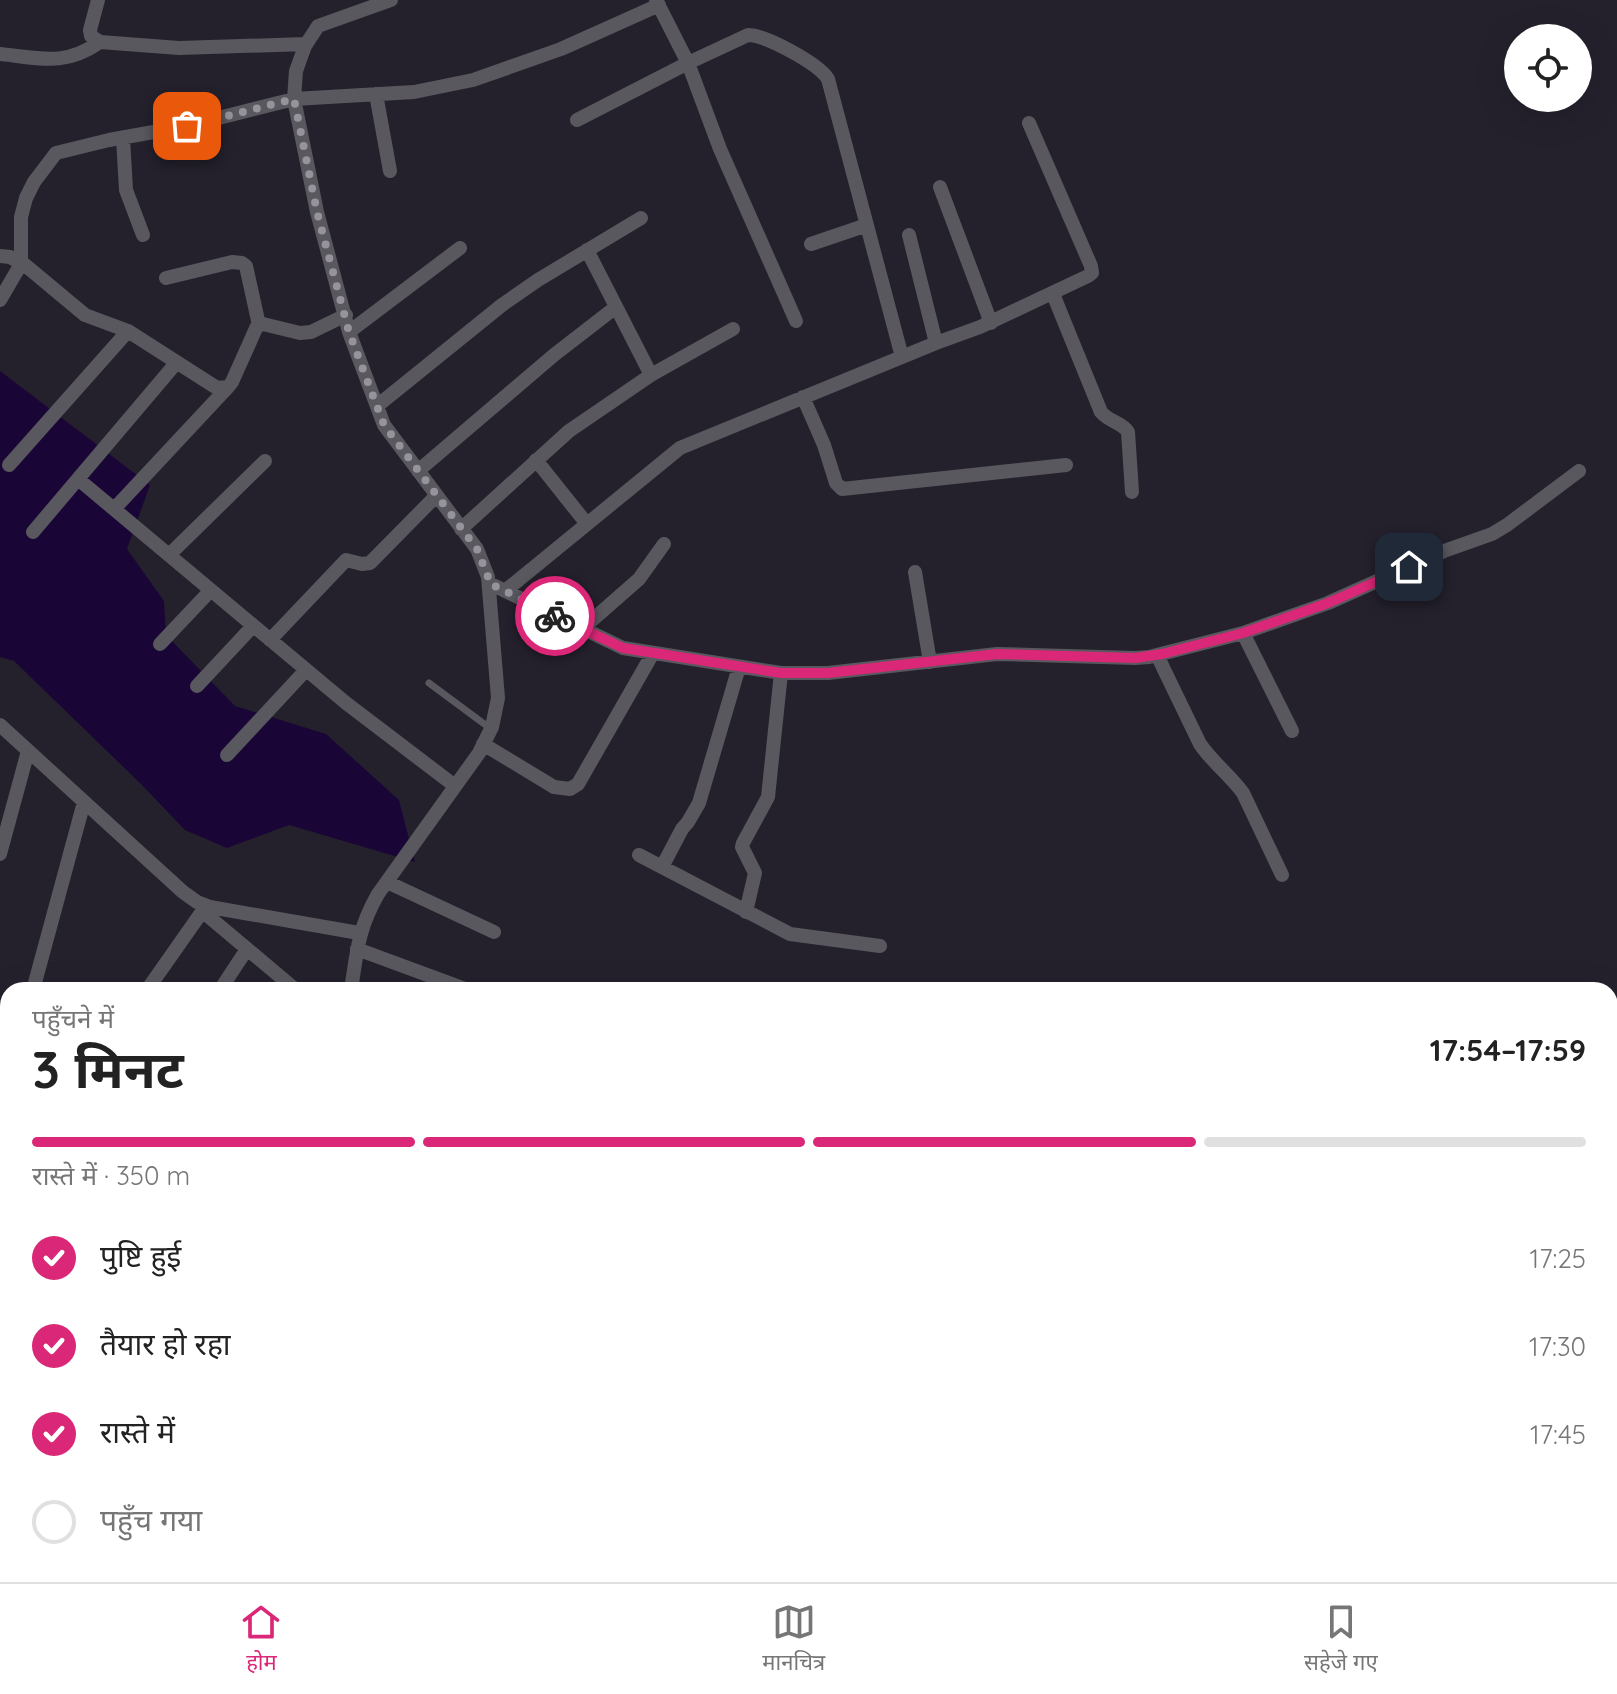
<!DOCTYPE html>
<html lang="hi">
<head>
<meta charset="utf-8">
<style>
  :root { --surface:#fff; --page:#f6f6f6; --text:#222; --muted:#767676; --line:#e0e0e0; --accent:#db2777 }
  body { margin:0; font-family:Quicksand,"Noto Sans Devanagari",sans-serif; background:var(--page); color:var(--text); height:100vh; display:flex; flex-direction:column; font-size:30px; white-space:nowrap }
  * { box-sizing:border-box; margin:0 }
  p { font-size:26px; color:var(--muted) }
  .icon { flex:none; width:44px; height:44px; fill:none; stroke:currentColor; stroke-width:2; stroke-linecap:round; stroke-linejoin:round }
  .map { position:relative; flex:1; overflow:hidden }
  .panel { position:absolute; left:0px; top:982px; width:1618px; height:600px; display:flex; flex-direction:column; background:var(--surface); border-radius:24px 24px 0 0; box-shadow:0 8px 32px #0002 }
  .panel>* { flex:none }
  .buttons { position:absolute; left:1504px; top:24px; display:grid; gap:16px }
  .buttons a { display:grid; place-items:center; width:88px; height:88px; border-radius:50%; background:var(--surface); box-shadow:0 8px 32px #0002; font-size:40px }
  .pin { position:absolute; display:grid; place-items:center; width:68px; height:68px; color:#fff; margin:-34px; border-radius:16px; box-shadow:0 4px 12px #0006 }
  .courier { position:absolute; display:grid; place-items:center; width:80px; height:80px; margin:-40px; border:6px solid #db2777; border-radius:50%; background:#fff; color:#222; box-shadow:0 2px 10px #0007 }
  .overview em { font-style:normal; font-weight:700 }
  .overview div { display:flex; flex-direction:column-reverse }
  .overview { display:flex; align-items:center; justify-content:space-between; height:136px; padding:0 32px }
  h1 { font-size:52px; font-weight:700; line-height:60px }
  .bar { display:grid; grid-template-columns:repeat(4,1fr); gap:12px 8px; align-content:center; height:96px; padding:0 32px }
  .bar i { height:10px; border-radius:6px; background:var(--line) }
  .bar .current { background:var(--accent) }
  .bar p { grid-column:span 4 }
  ol { padding:0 32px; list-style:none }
  li { display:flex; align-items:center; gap:24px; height:88px }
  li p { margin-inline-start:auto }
  li .icon { padding:8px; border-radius:50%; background:var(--accent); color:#fff; stroke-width:4 }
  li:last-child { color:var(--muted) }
  li i { width:44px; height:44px; border:4px solid var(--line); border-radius:50% }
  .tabs { display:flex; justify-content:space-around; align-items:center; height:112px; border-top:2px solid var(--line); background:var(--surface); font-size:22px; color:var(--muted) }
  .tabs a { display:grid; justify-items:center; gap:4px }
  .tabs .current { color:var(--accent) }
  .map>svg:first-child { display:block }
  .water { fill:#1a0636 }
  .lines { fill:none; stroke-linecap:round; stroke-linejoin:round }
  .service { stroke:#59585e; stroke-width:7 }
  .minor { stroke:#59585e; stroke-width:14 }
  .done { stroke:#96939d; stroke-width:8; stroke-dasharray:0 14.4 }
  .route { stroke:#db2777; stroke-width:10 }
</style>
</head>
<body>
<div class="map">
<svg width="1617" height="1582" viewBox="0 0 1617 1582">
  <rect width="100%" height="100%" fill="#24212d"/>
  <path class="water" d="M0,371L150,485L127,549L164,601L166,635L235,706L326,734L399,800L415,862L289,825L227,848L185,830L141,784L14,661L0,657Z"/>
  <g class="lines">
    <path class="service" d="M429,683L491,729"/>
    <path class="minor" d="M98,0L90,30L91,36L100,42L179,48L306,44
      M656,0L688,63L720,149L796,321
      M0,54C40,58 64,67 100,42
      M376,94L390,171
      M577,120L688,63L748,35C766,35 819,64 828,79L902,357
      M123,138L126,190L143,235
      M940,187L991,323
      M909,235L936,343
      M811,244L867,225
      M587,250L651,375
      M0,256L10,257L25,265L85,315L128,331L217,388L228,387L232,382L257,326L263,324L300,333L311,332L346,315
      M166,278L232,262L242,263L246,266L259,325
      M1053,294L1101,412C1109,422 1122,422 1128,432L1132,492
      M0,300L21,264V217L26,198L34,182L56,153L109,140L187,126L294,99L414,92L473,80L561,49L659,5
      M349,332L460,248
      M803,397L824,445L836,483L842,489L1066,465
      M377,406L502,305L538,280L641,218
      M536,460L587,524
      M9,465L128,331
      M418,471L554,355L616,307
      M78,479L346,703L455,786
      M114,509L228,387
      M461,529L569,431L651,375L733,329
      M33,532L177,362
      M169,555L265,461
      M915,572L930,662
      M489,583L623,648L781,673H828L997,654L1135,658L1149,657L1243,633L1328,603L1444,551L1492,534L1507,525L1579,471
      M505,591L680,448L936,343L980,327L1088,276L1092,273L1091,266L1029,123
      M582,629L639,579L664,544
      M1243,633L1292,731
      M270,640L346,560L362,564L370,563L436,496
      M160,644L211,590
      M1157,655L1200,744C1212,762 1230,775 1243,793L1282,875
      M197,686L253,626
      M0,725L183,892L197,902L210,907L359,933
      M483,744L554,787L570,789L578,784L653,653
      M227,755L306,670
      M0,854L28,751
      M639,855L790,934L880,946
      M662,867L682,829L688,822L699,803L739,667
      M387,882L494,932
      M202,911L296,990
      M746,912L755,873L742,847L743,843L768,797L781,673
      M357,949L468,990
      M33,990L84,802
      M147,990L206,906
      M220,990L247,949
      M351,990C357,951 358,929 378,894L479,753L492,727L498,698L488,577L477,549L384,425L349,332L317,212L294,99L296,71L305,46L318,26L391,0
      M0,1114L8,1083
      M0,1150L8,1151
      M1610,1208L1617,1204
      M1610,1266L1617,1262
      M0,1328L8,1324
      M1610,1333L1617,1329
      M1610,1382L1617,1378
      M0,1395L8,1390
      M1610,1449L1617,1445
      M0,1458L8,1454
      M1610,1484L1617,1495
      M0,1523L8,1519
      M93,1574L97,1582
      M946,1574L950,1582
      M1055,1574L1057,1582
      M1190,1574L1192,1582
      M1407,1574L1411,1582
      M26,1582L36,1574
      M260,1582V1574
      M357,1582L362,1574
      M517,1582L526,1574
      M777,1582L790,1574
      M891,1582L905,1574
      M1614,1582L1617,1580"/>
  </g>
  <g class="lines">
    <path class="done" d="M187,126L294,99L317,212L349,332L384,425L477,549L488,577L489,583L555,616"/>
    <path class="route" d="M555,616L623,648L781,673H828L997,654L1135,658L1162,654L1243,633L1328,603L1409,567"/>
  </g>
</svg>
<div class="buttons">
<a><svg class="icon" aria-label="locate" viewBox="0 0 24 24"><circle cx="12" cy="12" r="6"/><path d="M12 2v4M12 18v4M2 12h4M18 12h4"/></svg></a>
</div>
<div class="pin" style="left:187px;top:126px;background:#ea580c"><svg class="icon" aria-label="bag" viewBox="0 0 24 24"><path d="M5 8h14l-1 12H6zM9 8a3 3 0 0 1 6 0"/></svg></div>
<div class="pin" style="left:1409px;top:567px;background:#1f2937"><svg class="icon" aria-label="home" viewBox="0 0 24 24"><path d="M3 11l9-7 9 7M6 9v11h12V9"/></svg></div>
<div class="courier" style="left:555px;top:616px"><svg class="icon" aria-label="bike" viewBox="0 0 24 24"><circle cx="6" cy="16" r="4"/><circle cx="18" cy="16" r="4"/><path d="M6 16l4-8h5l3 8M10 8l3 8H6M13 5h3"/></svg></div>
<section class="panel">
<div class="overview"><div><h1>3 मिनट</h1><p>पहुँचने में</p></div><em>17:54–17:59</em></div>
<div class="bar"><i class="current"></i><i class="current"></i><i class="current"></i><i></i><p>रास्ते में · 350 m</p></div>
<ol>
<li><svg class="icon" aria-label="check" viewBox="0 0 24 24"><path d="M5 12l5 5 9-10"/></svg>पुष्टि हुई<p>17:25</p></li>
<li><svg class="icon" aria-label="check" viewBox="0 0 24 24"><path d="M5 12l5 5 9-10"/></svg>तैयार हो रहा<p>17:30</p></li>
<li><svg class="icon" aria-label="check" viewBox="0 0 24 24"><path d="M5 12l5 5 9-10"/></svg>रास्ते में<p>17:45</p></li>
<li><i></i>पहुँच गया</li>
</ol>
</section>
</div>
<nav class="tabs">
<a class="current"><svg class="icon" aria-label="home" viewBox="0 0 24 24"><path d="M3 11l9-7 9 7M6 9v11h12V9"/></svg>होम</a>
<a><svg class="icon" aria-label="map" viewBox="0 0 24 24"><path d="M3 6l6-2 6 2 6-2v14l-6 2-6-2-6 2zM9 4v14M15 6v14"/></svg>मानचित्र</a>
<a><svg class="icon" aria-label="saved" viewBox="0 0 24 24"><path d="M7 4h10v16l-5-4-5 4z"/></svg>सहेजे गए</a>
</nav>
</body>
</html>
